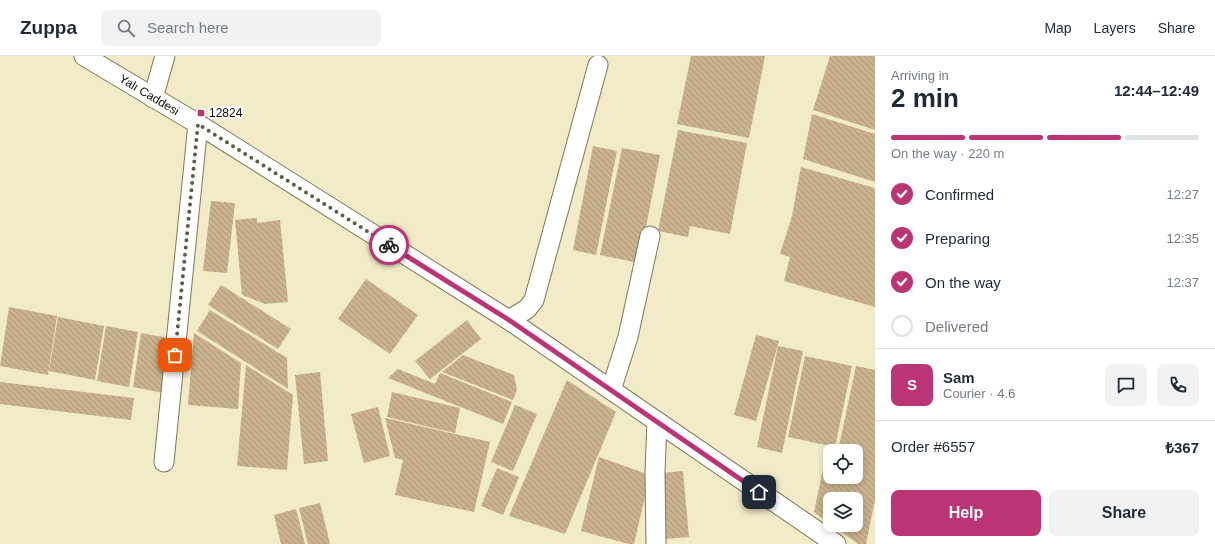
<!DOCTYPE html>
<html lang="en">
<head>
<meta charset="utf-8">
<style>
  :root { --surface:#fff; --page:#f2f2f3; --text:#1f2937; --muted:#747a83; --line:#e0e1e3; --accent:#bb3475 }
  body { margin:0; font-family:Arial,sans-serif; background:var(--page); color:var(--text); height:100vh; display:flex; flex-direction:column; font-size:15px; white-space:nowrap }
  * { box-sizing:border-box; margin:0 }
  p { font-size:13px; color:var(--muted) }
  .icon { flex:none; width:22px; height:22px; fill:none; stroke:currentColor; stroke-width:2; stroke-linecap:round; stroke-linejoin:round }
  .map { position:relative; flex:1; overflow:hidden }
  .details { display:flex; flex-direction:column; background:var(--surface); width:340px }
  .details>* { flex:none }
  .buttons { position:absolute; left:823px; top:388px; display:grid; gap:8px }
  .buttons a { display:grid; place-items:center; width:40px; height:40px; border-radius:8px; background:var(--surface); box-shadow:0 2px 6px #0003; font-size:20px }
  .pin { position:absolute; display:grid; place-items:center; width:34px; height:34px; color:#fff; margin:-17px; border-radius:8px; box-shadow:0 2px 6px #0006 }
  .courier { position:absolute; display:grid; place-items:center; width:40px; height:40px; margin:-20px; border:3px solid #bb3475; border-radius:50%; background:#fff; color:#222; box-shadow:0 1px 5px #0007 }
  .head em { font-style:normal; font-weight:600 }
  .head div { display:flex; flex-direction:column-reverse }
  .head { display:flex; align-items:center; justify-content:space-between; height:68px; padding:0 16px }
  h1 { font-size:26px; font-weight:600; line-height:30px }
  .bar { display:grid; grid-template-columns:repeat(4,1fr); gap:6px 4px; align-content:center; height:48px; padding:0 16px }
  .bar i { height:5px; border-radius:3px; background:var(--line) }
  .bar .active { background:var(--accent) }
  .bar p { grid-column:span 4 }
  .line { display:flex; align-items:center; gap:10px; padding:0 16px; border-top:1px solid var(--line) }
  .line div { flex:1 }
  .round { display:grid; place-items:center; flex:none; width:42px; height:42px; border-radius:8px; background:var(--page) }
  ol { padding:0 16px; list-style:none }
  li { display:flex; align-items:center; gap:12px; height:44px }
  li p { margin-inline-start:auto }
  li .icon { padding:4px; border-radius:50%; background:var(--accent); color:#fff; stroke-width:4 }
  li:last-child { color:var(--muted) }
  li i { width:22px; height:22px; border:2px solid var(--line); border-radius:50% }
  .button { display:flex; gap:8px; margin-top:auto; padding:8px 16px }
  .button a { flex:1; height:46px; border-radius:8px; background:var(--accent); color:#fff; font-size:16px; font-weight:600; line-height:46px; text-align:center }
  .button a+a { background:var(--page); color:var(--text) }
  header { display:flex; align-items:center; gap:24px; box-sizing:border-box; height:56px; padding:0 20px; background:var(--surface); border-bottom:1px solid var(--line) }
  header strong { font-size:19px }
  nav { display:flex; gap:22px; margin-inline-start:auto; font-size:14px }
  .search { width:280px; height:36px; background:var(--page); display:flex; align-items:center; gap:10px; box-sizing:border-box; padding:0 14px; border-radius:8px; color:var(--muted); font-size:15px }
  main { display:flex; flex:1; min-height:0 }
  .map>svg:first-child { display:block }
  .building { fill:url(#building-back-hatch) }
  .lines { fill:none; stroke-linecap:round; stroke-linejoin:round }
  .minor-casing { stroke:#7e7959; stroke-width:21 }
  .minor { stroke:#fff; stroke-width:19 }
  .done { stroke:#5e5b48; stroke-width:4; stroke-dasharray:0 7.2 }
  .route { stroke:#bb3475; stroke-width:5 }
  .poi-dot { fill:#bb3475; stroke:#fff; stroke-width:1.5 }
  .labels { text-anchor:middle; dominant-baseline:central; stroke-width:4; stroke-linejoin:round; paint-order:stroke }
  .street-label { font-size:12px; fill:#0f0d03; stroke:#fff }
  .poi-label { font-size:12px; fill:#0f0d03; stroke:#fff; text-anchor:start }
</style>
</head>
<body>
<header>
<strong>Zuppa</strong>
<div class="search"><svg class="icon" aria-label="search" viewBox="0 0 24 24"><circle cx="10" cy="10" r="6"/><path d="M15 15l6 6"/></svg>Search here</div>
<nav><a>Map</a><a>Layers</a><a>Share</a></nav>
</header>
<main>
<div class="map">
<svg width="875" height="488" viewBox="0 0 875 488">
  <defs>
    <pattern id="building-back-hatch" width="6" height="6" patternUnits="userSpaceOnUse"><rect width="6" height="6" fill="#c9b28d"/><path d="M-1 5l2 2M0 0l6 6M5-1l2 2" fill="none" stroke="#ab9878"/></pattern>
  </defs>
  <rect width="100%" height="100%" fill="#f1ebc8"/>
  <path class="building" d="M691,0H765L749,82L677,68Z
    M830,0H875V74L813,54Z
    M812,58L875,78V126L803,103Z
    M678,74L747,87L730,178L690,170L688,181L658,175Z
    M593,90L617,95L596,199L573,194Z
    M622,92L660,99L639,207L600,199Z
    M801,111L875,132V251L784,225L790,201L780,198L792,160Z
    M211,145L235,147L227,217L203,215Z
    M257,162V167L280,164L288,246L265,248L242,239L235,164Z
    M366,223L418,259L390,298L338,263Z
    M221,229L291,273L278,293L208,249Z
    M9,251L57,260L48,319L0,310Z
    M210,254L287,302L288,333L197,275Z
    M58,261L104,270L95,324L49,315Z
    M467,264L481,283L430,323L415,305Z
    M106,270L138,276L129,331L97,325Z
    M141,277L174,283L163,337L133,331Z
    M194,277L241,307L238,353L188,349Z
    M756,279L779,285L756,365L734,359Z
    M778,290L803,295L782,397L757,391Z
    M463,299L514,319L517,334L513,344L442,316Z
    M805,300L852,310L835,391L788,381Z
    M246,309L293,339L287,414L237,410Z
    M856,310L875,314V444L866,488H858L832,469H856V443H830V468L814,456L827,394L830,395V421H856V395H838Z
    M398,313L435,328L440,317L512,346L503,368L388,322Z
    M320,316L328,405L304,408L295,319Z
    M567,324L616,356L565,478L509,460Z
    M0,326L134,342L131,364L0,348Z
    M392,336L460,352L455,377L387,361Z
    M515,349L537,358L513,415L491,406Z
    M378,351L390,400L364,407L351,358Z
    M385,362L490,386L474,456L395,439L403,404L395,402Z
    M599,401L650,419L634,488H629L581,475Z
    M497,412L519,421L503,459L481,450Z
    M683,415L689,481L665,483L660,417Z
    M320,447L330,488H308L299,452Z
    M296,453L305,488H281L274,459Z"/>
  <g class="lines">
    <g class="minor-casing">
      <g id="minor">
        <path id="s1" d="M84,0L198,68L509,264L836,488"/>
        <path d="M153,42L165,0"/>
        <path d="M509,264L527,253L534,244L598,9"/>
        <path d="M611,334L628,281L650,180"/>
        <path d="M164,406L198,68"/>
        <path d="M656,488L655,416L657,366"/>
      </g>
    </g>
    <use href="#minor" class="minor"/>
  </g>
  <g class="lines">
    <path class="done" d="M175,299L198,68L389,189"/>
    <path class="route" d="M389,189L509,264L759,436"/>
  </g>
  <rect class="poi-dot" x="197" y="53" width="8" height="8" rx="2"/>
  <g class="labels">
    <g class="street-label">
      <text stroke="none"><textPath href="#s1" startOffset="76">Yalı Caddesi</textPath></text>
    </g>
    <g class="poi-label">
      <text x="209" y="57">12824</text>
    </g>
  </g>
</svg>
<div class="buttons">
<a><svg class="icon" aria-label="locate" viewBox="0 0 24 24"><circle cx="12" cy="12" r="6"/><path d="M12 2v4M12 18v4M2 12h4M18 12h4"/></svg></a>
<a><svg class="icon" aria-label="layers" viewBox="0 0 24 24"><path d="M12 4l9 5-9 5-9-5zM3 14l9 5 9-5"/></svg></a>
</div>
<div class="pin" style="left:175px;top:299px;background:#ea580c"><svg class="icon" aria-label="bag" viewBox="0 0 24 24"><path d="M5 8h14l-1 12H6zM9 8a3 3 0 0 1 6 0"/></svg></div>
<div class="pin" style="left:759px;top:436px;background:#1f2937"><svg class="icon" aria-label="home" viewBox="0 0 24 24"><path d="M3 11l9-7 9 7M6 9v11h12V9"/></svg></div>
<div class="courier" style="left:389px;top:189px"><svg class="icon" aria-label="bike" viewBox="0 0 24 24"><circle cx="6" cy="16" r="4"/><circle cx="18" cy="16" r="4"/><path d="M6 16l4-8h5l3 8M10 8l3 8H6M13 5h3"/></svg></div>
</div>
<section class="details">
<div class="head"><div><h1>2 min</h1><p>Arriving in</p></div><em>12:44–12:49</em></div>
<div class="bar"><i class="active"></i><i class="active"></i><i class="active"></i><i></i><p>On the way · 220 m</p></div>
<ol>
<li><svg class="icon" aria-label="check" viewBox="0 0 24 24"><path d="M5 12l5 5 9-10"/></svg>Confirmed<p>12:27</p></li>
<li><svg class="icon" aria-label="check" viewBox="0 0 24 24"><path d="M5 12l5 5 9-10"/></svg>Preparing<p>12:35</p></li>
<li><svg class="icon" aria-label="check" viewBox="0 0 24 24"><path d="M5 12l5 5 9-10"/></svg>On the way<p>12:37</p></li>
<li><i></i>Delivered</li>
</ol>
<div class="line" style="height:72px"><b class="round" style="background:var(--accent);color:#fff">S</b><div><b>Sam</b><p>Courier · 4.6</p></div><a class="round"><svg class="icon" aria-label="chat" viewBox="0 0 24 24"><path d="M4 5h16v11H9l-5 4z"/></svg></a><a class="round"><svg class="icon" aria-label="phone" viewBox="0 0 24 24"><path d="M5 4h4l2 5-3 2q2 4 5 5l2-3 5 2v4C11 20 4 13 5 4z"/></svg></a></div>
<div class="line" style="height:52px"><div>Order #6557</div><b>₺367</b></div>
<div class="button"><a>Help</a><a>Share</a></div>
</section>
</main>
</body>
</html>
